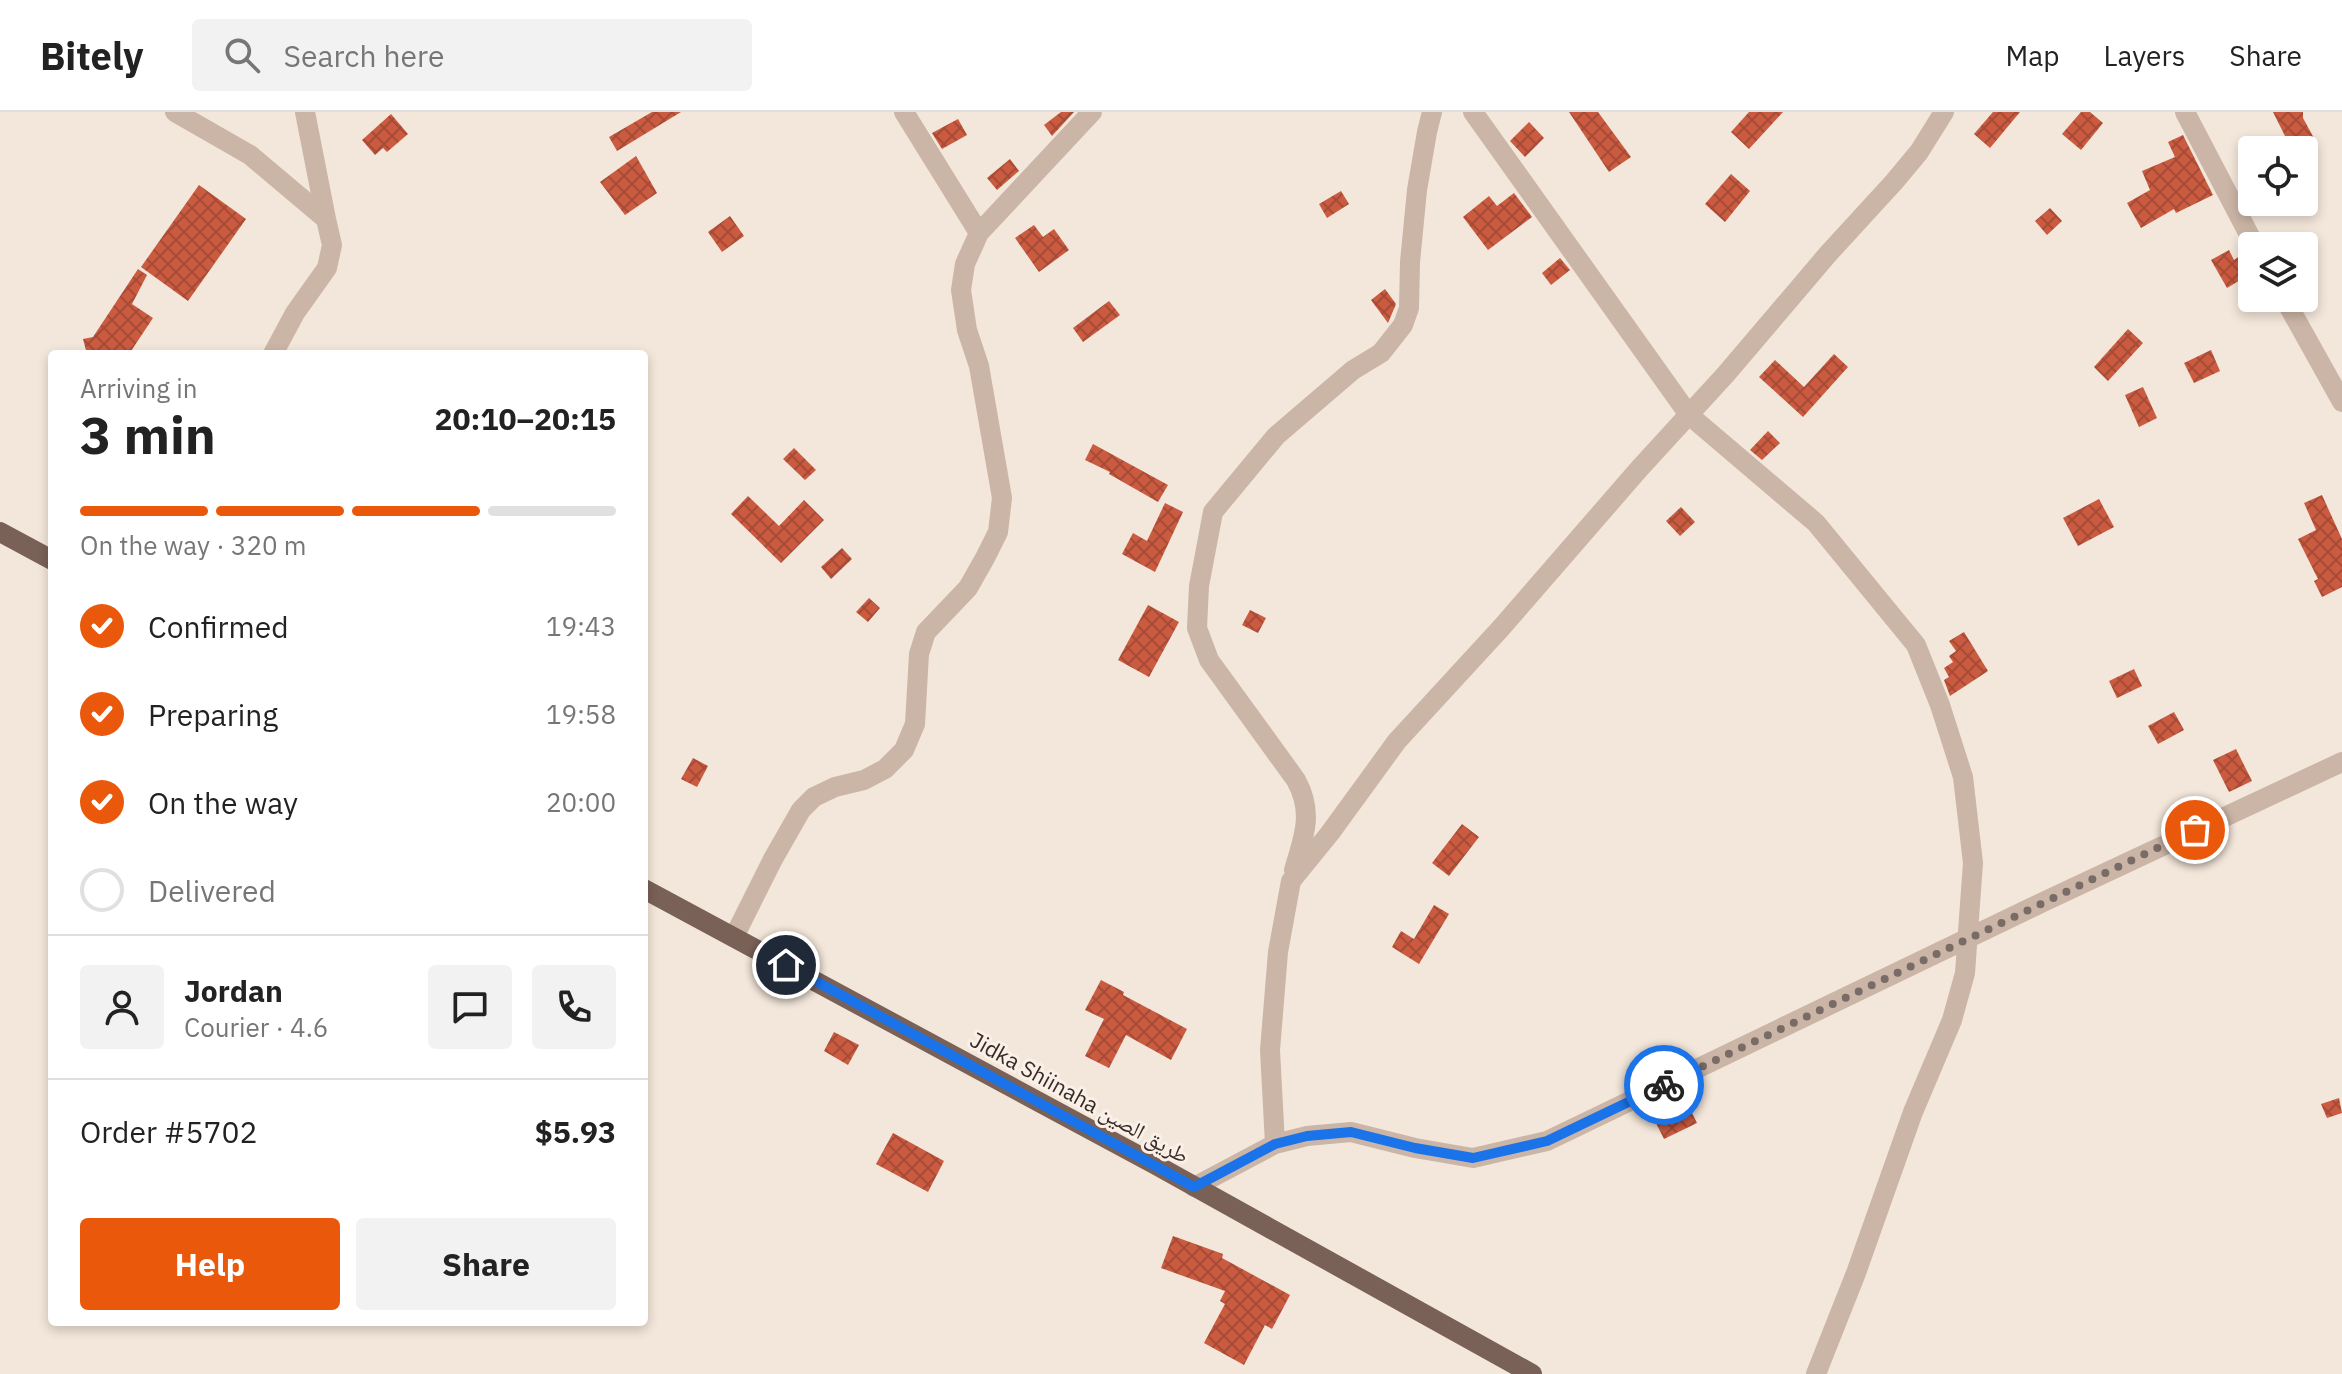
<!DOCTYPE html>
<html lang="en">
<head>
<meta charset="utf-8">
<style>
  :root { --surface:#fff; --page:#f2f2f2; --text:#222; --muted:#767676; --line:#e0e0e0; --accent:#ea580c }
  body { margin:0; font-family:"IBM Plex Sans","Noto Naskh Arabic",sans-serif; background:var(--page); color:var(--text); height:100vh; display:flex; flex-direction:column; font-size:30px; white-space:nowrap }
  * { box-sizing:border-box; margin:0 }
  p { font-size:26px; color:var(--muted) }
  .icon { flex:none; width:44px; height:44px; fill:none; stroke:currentColor; stroke-width:2; stroke-linecap:round; stroke-linejoin:round }
  .map { position:relative; flex:1; overflow:hidden }
  .sheet { position:absolute; left:48px; top:238px; width:600px; height:976px; display:flex; flex-direction:column; background:var(--surface); border-radius:8px; box-shadow:0 4px 12px #0003 }
  .sheet>* { flex:none }
  .buttons { position:absolute; left:2238px; top:24px; display:grid; gap:16px }
  .buttons a { display:grid; place-items:center; width:80px; height:80px; border-radius:8px; background:var(--surface); box-shadow:0 4px 12px #0003; font-size:40px }
  .pin { position:absolute; display:grid; place-items:center; width:68px; height:68px; color:#fff; margin:-34px; border:4px solid #fff; border-radius:50%; box-shadow:0 2px 8px #0007 }
  .courier { position:absolute; display:grid; place-items:center; width:80px; height:80px; margin:-40px; border:6px solid #1a73e8; border-radius:50%; background:#fff; color:#222; box-shadow:0 2px 10px #0007 }
  .head em { font-style:normal; font-weight:800 }
  .head div { display:flex; flex-direction:column-reverse }
  .head { display:flex; align-items:center; justify-content:space-between; height:136px; padding:0 32px }
  h1 { font-size:52px; font-weight:800; line-height:60px }
  .bar { display:grid; grid-template-columns:repeat(4,1fr); gap:12px 8px; align-content:center; height:96px; padding:0 32px }
  .bar i { height:10px; border-radius:6px; background:var(--line) }
  .bar .active { background:var(--accent) }
  .bar p { grid-column:span 4 }
  .line { display:flex; align-items:center; gap:20px; padding:0 32px; border-top:2px solid var(--line) }
  .line div { flex:1 }
  .round { display:grid; place-items:center; flex:none; width:84px; height:84px; border-radius:8px; background:var(--page) }
  ol { padding:0 32px; list-style:none }
  li { display:flex; align-items:center; gap:24px; height:88px }
  li p { margin-inline-start:auto }
  li .icon { padding:8px; border-radius:50%; background:var(--accent); color:#fff; stroke-width:4 }
  li:last-child { color:var(--muted) }
  li i { width:44px; height:44px; border:4px solid var(--line); border-radius:50% }
  .button { display:flex; gap:16px; margin-top:auto; padding:16px 32px }
  .button a { flex:1; height:92px; border-radius:8px; background:var(--accent); color:#fff; font-size:32px; font-weight:800; line-height:92px; text-align:center }
  .button a+a { background:var(--page); color:var(--text) }
  header { display:flex; align-items:center; gap:48px; box-sizing:border-box; height:112px; padding:0 40px; background:var(--surface); border-bottom:2px solid var(--line) }
  header strong { font-size:38px }
  nav { display:flex; gap:44px; margin-inline-start:auto; font-size:28px }
  .search { width:560px; height:72px; background:var(--page); display:flex; align-items:center; gap:20px; box-sizing:border-box; padding:0 28px; border-radius:8px; color:var(--muted); font-size:30px }
  .map>svg:first-child { display:block }
  .building { fill:url(#building-cross-hatch) }
  .lines { fill:none; stroke-linecap:round; stroke-linejoin:round }
  .minor { stroke:#cbb5a6; stroke-width:20 }
  .major { stroke:#7a6157; stroke-width:20 }
  .done { stroke:#796c66; stroke-width:8; stroke-dasharray:0 14.4 }
  .route { stroke:#1a73e8; stroke-width:10 }
  .labels { text-anchor:middle; dominant-baseline:central; stroke-width:6; stroke-linejoin:round; paint-order:stroke }
  .street-label { font-size:22px; fill:#372b27; stroke:#faf0e7 }
</style>
</head>
<body>
<header>
<strong>Bitely</strong>
<div class="search"><svg class="icon" aria-label="search" viewBox="0 0 24 24"><circle cx="10" cy="10" r="6"/><path d="M15 15l6 6"/></svg>Search here</div>
<nav><a>Map</a><a>Layers</a><a>Share</a></nav>
</header>
<div class="map">
<svg width="2342" height="1262" viewBox="0 0 2342 1262">
  <defs>
    <pattern id="building-cross-hatch" width="8" height="8" patternUnits="userSpaceOnUse" patternTransform="scale(2)"><rect width="8" height="8" fill="#cb5b40"/><path d="M0 0l8 8M0 8l8-8" fill="none" stroke="#a64b36"/></pattern>
  </defs>
  <rect width="100%" height="100%" fill="#f3e6da"/>
  <path class="building" d="M652,0H681L617,39L609,25Z
    M1061,0H1074L1052,24L1044,13Z
    M1569,0H1598L1631,45L1609,60Z
    M1749,0H1783L1749,37L1731,20Z
    M1993,0H2020L1990,36L1974,22Z
    M2081,0H2090L2103,11L2081,38L2062,22Z
    M2273,0H2303V6L2315,28L2292,38Z
    M391,2L408,22L387,40L383,36L375,43L362,28Z
    M958,7L967,23L942,37L932,21Z
    M1529,10L1544,26L1525,45L1510,29Z
    M2183,23L2213,83L2176,101L2174,97L2141,116L2127,91L2150,78L2142,59L2175,45L2168,30Z
    M636,44L657,81L625,103L600,70Z
    M1010,47L1019,59L997,78L987,66Z
    M1731,62L1750,79L1725,110L1705,92Z
    M199,73L246,107L188,189L141,155Z
    M1341,79L1349,92L1327,106L1319,92Z
    M1514,81L1532,105L1488,138L1463,105L1489,84L1497,94Z
    M2050,96L2062,109L2047,123L2035,109Z
    M730,104L744,124L722,140L708,120Z
    M1034,113L1043,125L1054,117L1069,138L1039,160L1015,126Z
    M2229,138L2234,148L2244,141L2252,146V161L2227,176L2211,148Z
    M1560,146L1570,158L1551,173L1542,161Z
    M138,157L147,163L132,192L153,206L129,242H87L83,227L93,225Z
    M1385,177L1396,192L1388,211L1371,188Z
    M1109,189L1120,203L1083,230L1073,216Z
    M2128,217L2143,231L2108,269L2094,255Z
    M2211,238L2220,259L2194,271L2184,251Z
    M1834,242L1848,255L1803,305L1759,265L1775,248L1804,275Z
    M2143,275L2157,306L2139,315L2125,283Z
    M1768,319L1780,331L1762,348L1750,338Z
    M1093,332L1168,373L1158,390L1109,362L1110,360L1085,348Z
    M794,336L816,358L805,368L783,347Z
    M2322,383L2342,427V475L2322,485L2314,469L2318,467L2298,427L2316,418L2304,391Z
    M748,384L779,414L804,388L824,408L781,451L731,402Z
    M2099,387L2114,415L2078,434L2063,406Z
    M1165,391L1183,400L1155,460L1122,442L1133,421L1147,429Z
    M1681,395L1695,410L1680,424L1666,409Z
    M842,436L852,447L831,467L821,455Z
    M869,486L880,496L868,510L856,500Z
    M1148,493L1179,510L1149,565L1118,548Z
    M1250,498L1266,506L1258,521L1242,513Z
    M1964,520L1988,559L1950,584L1944,568L1949,565L1944,556L1953,550L1949,544L1956,539L1949,529Z
    M2134,557L2142,574L2117,586L2109,569Z
    M2174,600L2184,618L2158,632L2148,614Z
    M2236,637L2252,669L2229,680L2213,648Z
    M693,646L708,654L697,675L681,667Z
    M1462,712L1479,725L1449,764L1432,751Z
    M1434,793L1449,802L1419,852L1392,835L1401,819L1414,827Z
    M1101,868L1124,880L1123,883L1187,917L1171,948L1126,923L1109,956L1085,944L1104,907L1085,898Z
    M834,920L859,933L848,953L824,939Z
    M2339,986L2342,1001L2327,1006L2321,992Z
    M1688,993L1697,1011L1664,1027L1655,1009Z
    M893,1021L944,1049L928,1080L876,1052Z
    M1173,1124L1223,1142L1222,1146L1290,1183L1272,1217L1265,1213L1244,1253L1204,1231L1225,1192L1220,1189L1225,1179L1161,1156Z"/>
  <g class="lines">
    <path class="minor" d="M175,0L250,43L326,107L332,133L327,156L295,201L273,242
      M305,0L326,107
      M904,0L979,121
      M1473,0L1689,303L1816,411L1916,533L1940,593L1963,665L1973,751L1965,861L1952,908L1913,1000L1856,1161L1816,1262
      M2185,0L2255,134
      M2284,186L2342,290
      M1294,758C1304,724 1314,701 1296,668L1209,548L1197,516L1199,474L1213,400L1276,324L1353,258L1381,241L1403,213L1409,196L1410,150L1417,78L1427,20L1432,0
      M734,825L773,747L801,698L814,685L835,675L864,668L885,657L904,638L915,612L919,542L926,520L968,476L985,446L998,420L1002,386L979,254L967,218L961,178L965,152L979,121L1092,0
      M1275,1032L1270,938L1278,840L1291,769L1330,721L1397,629L1501,516L1639,357L1726,262L1828,142L1894,70L1919,40L1944,0
      M1194,1075L1275,1032L1307,1024L1351,1020L1415,1036L1473,1046L1547,1029L2041,791L2342,650"/>
    <path class="major" d="M0,420L52,448
      M644,777L1156,1053L1532,1262"/>
  </g>
  <g class="lines">
    <path class="done" d="M1664,973L2195,718"/>
    <path class="route" d="M786,853L1194,1075L1275,1032L1307,1024L1351,1020L1415,1036L1473,1046L1547,1029L1664,973"/>
  </g>
  <g class="labels">
    <g class="street-label">
      <text transform="translate(1080 985) rotate(29)">Jidka Shiinaha طريق الصين</text>
    </g>
  </g>
</svg>
<div class="buttons">
<a><svg class="icon" aria-label="locate" viewBox="0 0 24 24"><circle cx="12" cy="12" r="6"/><path d="M12 2v4M12 18v4M2 12h4M18 12h4"/></svg></a>
<a><svg class="icon" aria-label="layers" viewBox="0 0 24 24"><path d="M12 4l9 5-9 5-9-5zM3 14l9 5 9-5"/></svg></a>
</div>
<div class="pin" style="left:2195px;top:718px;background:#ea580c"><svg class="icon" aria-label="bag" viewBox="0 0 24 24"><path d="M5 8h14l-1 12H6zM9 8a3 3 0 0 1 6 0"/></svg></div>
<div class="pin" style="left:786px;top:853px;background:#1f2937"><svg class="icon" aria-label="home" viewBox="0 0 24 24"><path d="M3 11l9-7 9 7M6 9v11h12V9"/></svg></div>
<div class="courier" style="left:1664px;top:973px"><svg class="icon" aria-label="bike" viewBox="0 0 24 24"><circle cx="6" cy="16" r="4"/><circle cx="18" cy="16" r="4"/><path d="M6 16l4-8h5l3 8M10 8l3 8H6M13 5h3"/></svg></div>
<section class="sheet">
<div class="head"><div><h1>3 min</h1><p>Arriving in</p></div><em>20:10–20:15</em></div>
<div class="bar"><i class="active"></i><i class="active"></i><i class="active"></i><i></i><p>On the way · 320 m</p></div>
<ol>
<li><svg class="icon" aria-label="check" viewBox="0 0 24 24"><path d="M5 12l5 5 9-10"/></svg>Confirmed<p>19:43</p></li>
<li><svg class="icon" aria-label="check" viewBox="0 0 24 24"><path d="M5 12l5 5 9-10"/></svg>Preparing<p>19:58</p></li>
<li><svg class="icon" aria-label="check" viewBox="0 0 24 24"><path d="M5 12l5 5 9-10"/></svg>On the way<p>20:00</p></li>
<li><i></i>Delivered</li>
</ol>
<div class="line" style="height:144px"><a class="round"><svg class="icon" aria-label="person" viewBox="0 0 24 24"><circle cx="12" cy="8" r="4"/><path d="M4 21q1-7 8-7t8 7"/></svg></a><div><b>Jordan</b><p>Courier · 4.6</p></div><a class="round"><svg class="icon" aria-label="chat" viewBox="0 0 24 24"><path d="M4 5h16v11H9l-5 4z"/></svg></a><a class="round"><svg class="icon" aria-label="phone" viewBox="0 0 24 24"><path d="M5 4h4l2 5-3 2q2 4 5 5l2-3 5 2v4C11 20 4 13 5 4z"/></svg></a></div>
<div class="line" style="height:104px"><div>Order #5702</div><b>$5.93</b></div>
<div class="button"><a>Help</a><a>Share</a></div>
</section>
</div>
</body>
</html>
